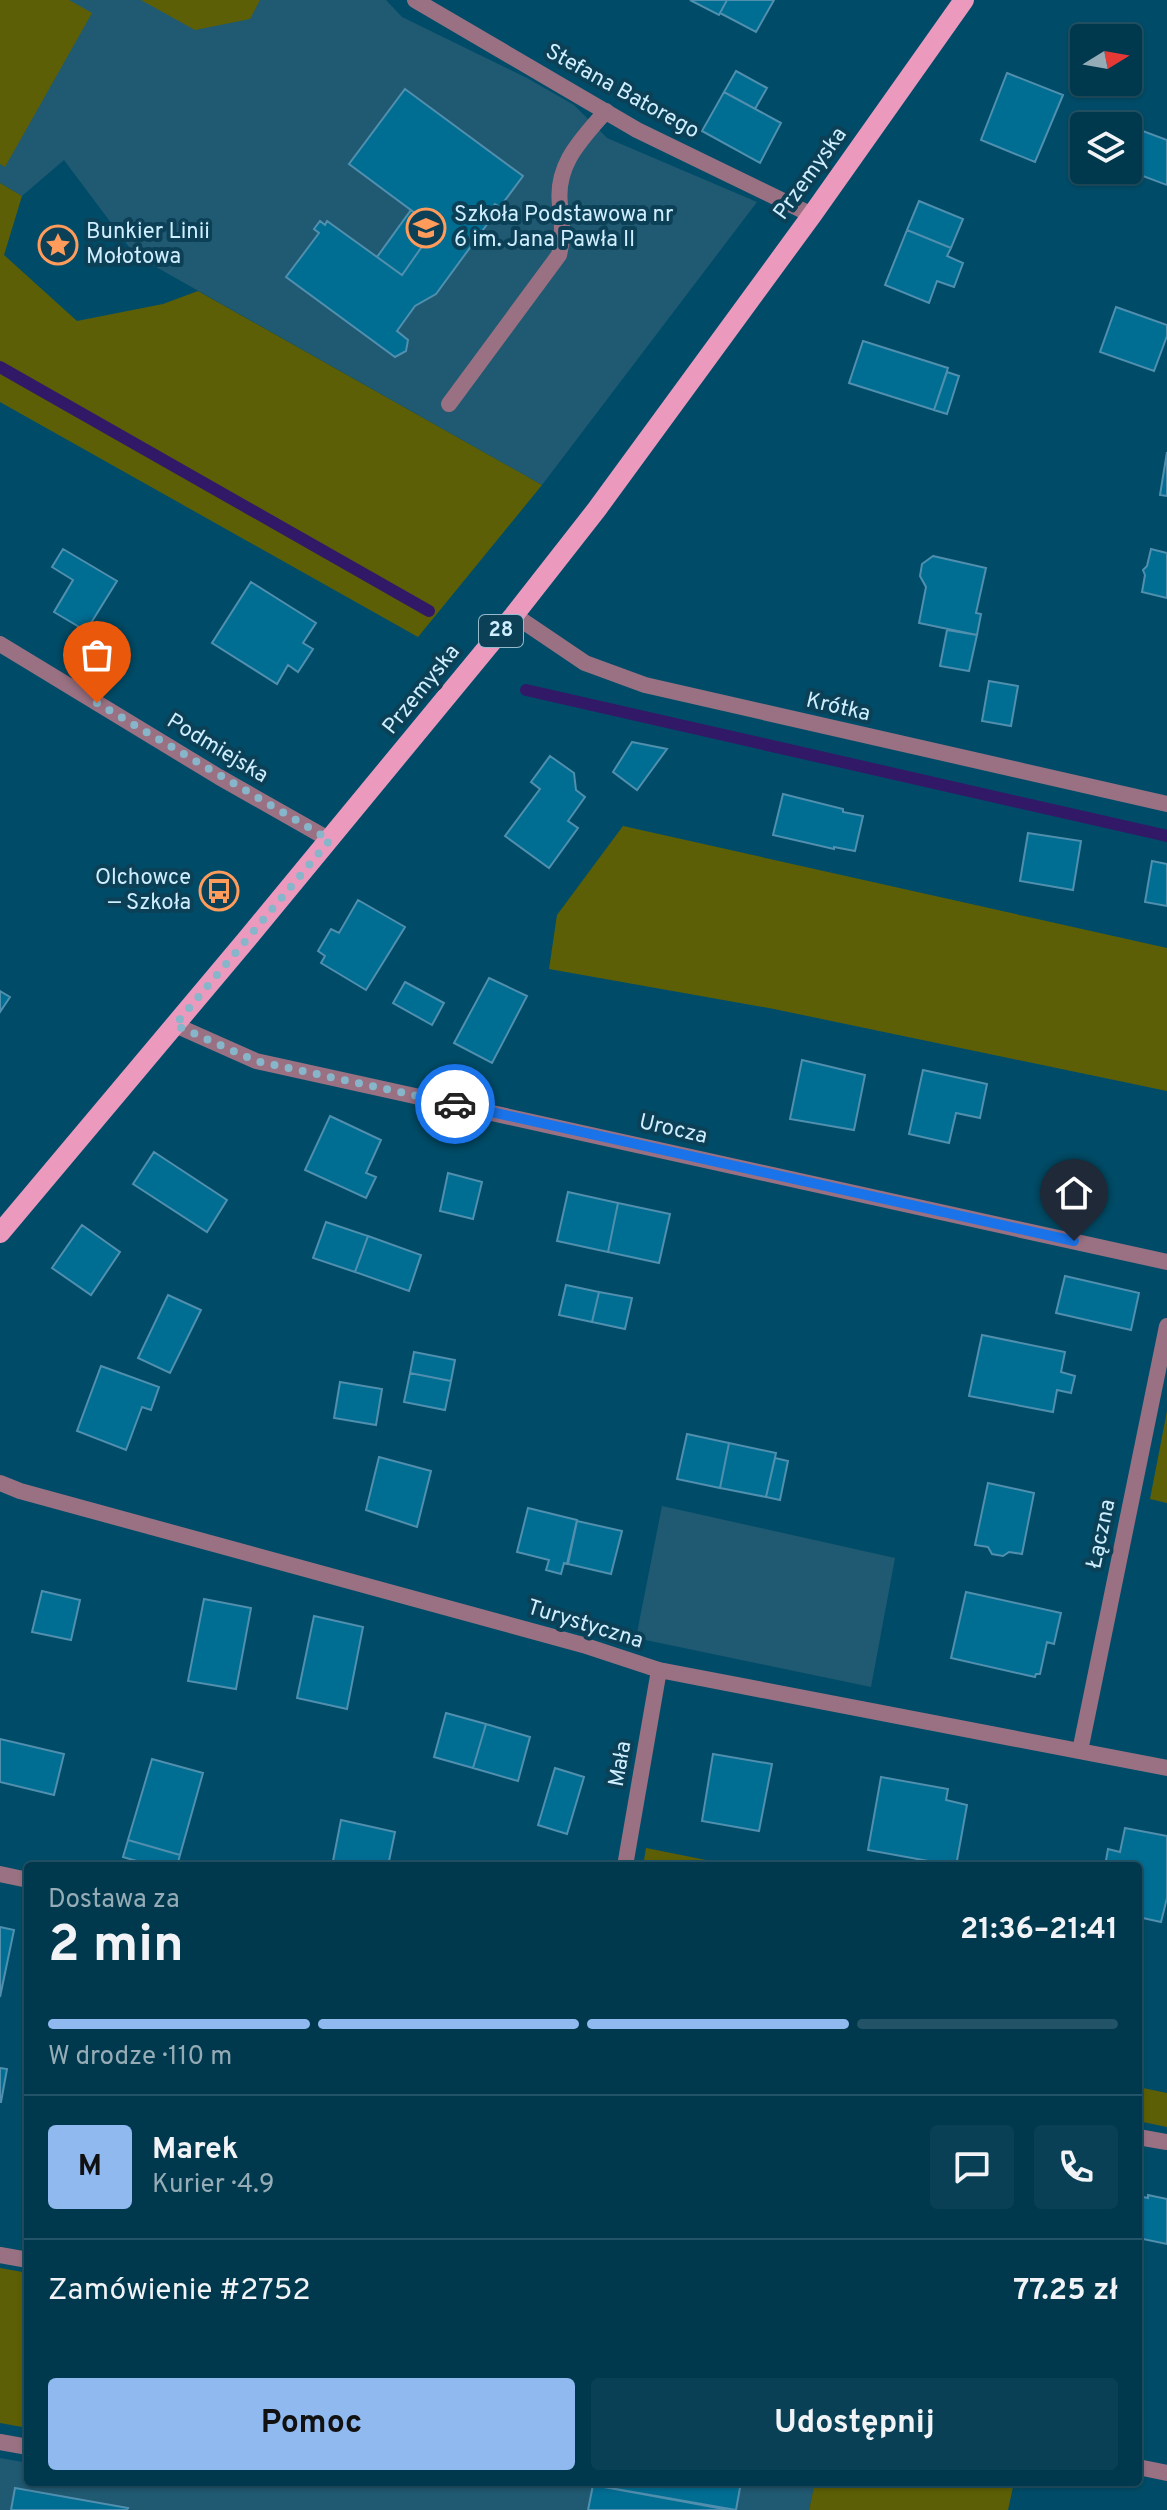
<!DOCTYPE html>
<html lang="pl">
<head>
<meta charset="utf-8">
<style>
  :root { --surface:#00394e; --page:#0a4055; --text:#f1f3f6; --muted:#95acb6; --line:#225366; --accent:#90b9f0 }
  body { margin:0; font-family:Overpass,sans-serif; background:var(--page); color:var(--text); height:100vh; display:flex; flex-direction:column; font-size:30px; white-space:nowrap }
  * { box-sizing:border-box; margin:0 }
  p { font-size:26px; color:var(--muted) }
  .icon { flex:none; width:44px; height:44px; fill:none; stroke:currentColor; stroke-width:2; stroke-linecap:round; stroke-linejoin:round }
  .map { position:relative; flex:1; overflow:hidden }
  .panel { position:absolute; left:24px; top:1862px; width:1118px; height:624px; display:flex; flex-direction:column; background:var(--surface); border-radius:8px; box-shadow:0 2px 6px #0004,0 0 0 2px var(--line) }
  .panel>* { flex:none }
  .needle { width:52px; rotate:79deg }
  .buttons { position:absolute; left:1070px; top:24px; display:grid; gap:16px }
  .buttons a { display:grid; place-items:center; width:72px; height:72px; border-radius:8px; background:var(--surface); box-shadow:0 2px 6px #0004,0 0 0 2px var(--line); font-size:40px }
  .pin { position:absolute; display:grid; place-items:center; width:68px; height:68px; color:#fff; margin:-82px -34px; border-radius:50% 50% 50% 0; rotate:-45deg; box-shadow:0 0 8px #0007 }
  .pin .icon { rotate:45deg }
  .courier { position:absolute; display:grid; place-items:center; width:80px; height:80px; margin:-40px; border:6px solid #1a73e8; border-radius:50%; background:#fff; color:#222; box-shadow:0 2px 10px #0007 }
  .summary em { font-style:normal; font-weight:700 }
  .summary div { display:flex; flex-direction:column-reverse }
  .summary { display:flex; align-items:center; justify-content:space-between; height:136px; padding:0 24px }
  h1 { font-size:52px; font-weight:700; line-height:60px }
  .bar { display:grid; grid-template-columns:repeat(4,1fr); gap:12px 8px; align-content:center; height:96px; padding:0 24px }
  .bar i { height:10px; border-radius:6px; background:var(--line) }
  .bar .on { background:var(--accent) }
  .bar p { grid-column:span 4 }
  .line { display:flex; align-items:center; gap:20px; padding:0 24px; border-top:2px solid var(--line) }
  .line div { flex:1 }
  .round { display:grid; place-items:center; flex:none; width:84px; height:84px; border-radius:8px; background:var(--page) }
  .primary-button { display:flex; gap:16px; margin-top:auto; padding:16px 24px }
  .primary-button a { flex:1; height:92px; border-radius:8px; background:var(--accent); color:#111; font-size:32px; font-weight:700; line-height:92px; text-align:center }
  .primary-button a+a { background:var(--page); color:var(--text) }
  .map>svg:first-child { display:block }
  .built { fill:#205972 }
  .green { fill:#5d5f06 }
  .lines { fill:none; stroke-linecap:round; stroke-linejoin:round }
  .stream { stroke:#321967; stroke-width:12 }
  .building { fill:#006d93; stroke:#508fae; stroke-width:2 }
  .service { stroke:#9a7182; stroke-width:16 }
  .minor { stroke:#9a7182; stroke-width:16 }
  .primary { stroke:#ec99be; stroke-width:20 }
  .done { stroke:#87b5ca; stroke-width:8; stroke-dasharray:0 14.4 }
  .route { stroke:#1a73e8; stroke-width:10 }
  .labels { text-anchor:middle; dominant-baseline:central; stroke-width:8; stroke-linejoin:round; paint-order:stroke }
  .shield { fill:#0c4056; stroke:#94bacc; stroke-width:2 }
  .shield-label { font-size:20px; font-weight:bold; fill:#cfeeff }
  .street-label { font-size:22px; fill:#cfeeff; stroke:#0c4056 }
  .poi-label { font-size:22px; fill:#cfeeff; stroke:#0c4056; text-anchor:start }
</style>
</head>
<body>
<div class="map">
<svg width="1167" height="2510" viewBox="0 0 1167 2510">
  <rect width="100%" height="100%" fill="#004c68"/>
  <path class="built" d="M0,0H386L402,17L527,78L574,105L607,138L757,202L542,485L135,255L64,160L22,196L0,183Z
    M662,1506L895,1558L871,1687L636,1638Z
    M0,2458L28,2463V2482H142L155,2484L156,2482H815L809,2510H0Z"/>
  <path class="green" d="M0,0H69L92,13L5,167L0,164Z
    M141,0H260L250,19L195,30Z
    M0,183L22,196L4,255L77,321L163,304L198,291L542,485L418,637L0,402Z
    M623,826L1167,948V1091L774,1009L549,969L557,915Z
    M1167,1411V1503L1150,1499Z
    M646,1848L736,1866H643Z
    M1138,2087L1167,2093V2127L1138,2121Z
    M0,2268L28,2273V2428L0,2423Z
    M815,2482H1014L1008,2510H809Z"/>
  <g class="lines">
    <path class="stream" d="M0,367L429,611
      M526,690L1167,836"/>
  </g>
  <path class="building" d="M690,0H727L719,15Z
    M727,0H774L756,32L720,13Z
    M736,71L767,88L755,109L724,92Z
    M1007,73L1063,95L1035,162L981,140Z
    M405,89L523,176L500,207L495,204L486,215L491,219L436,294L415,306L397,331L408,340L406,351L395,357L286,277L319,233L314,229L320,221L325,225L327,221L402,275L435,228L349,164Z
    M724,92L781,123L760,163L702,131Z
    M1116,121L1167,140V185L1127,170L1128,126H1114Z
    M919,201L963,219L951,248L907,230Z
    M411,210L435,228L402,275L377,257Z
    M907,230L951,248L947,256L963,263L954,287L937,281L929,303L885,285Z
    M1116,307L1167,325V336L1154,371L1100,352Z
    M863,341L948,368L934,410L849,383Z
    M947,372L959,376L947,414L934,410Z
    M1167,452V496L1160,495Z
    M63,549L117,581L86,631L54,612L73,580L52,567Z
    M1151,549L1167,553V598L1142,592L1145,575L1143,570L1147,566Z
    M933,556L986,568L976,613L981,614L977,635L919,623L926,587L920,576L922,564Z
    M251,582L316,623L303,643L313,649L298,672L288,665L277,684L212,643Z
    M947,630L977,635L969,671L940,666Z
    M989,681L1018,686L1011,726L982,721Z
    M632,742L667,749L637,790L613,772Z
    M550,756L574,773L576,790L585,797L568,821L578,828L549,868L505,836L540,789L531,782Z
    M783,794L843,809V812L863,816L855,851L834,847V849L773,835Z
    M1028,833L1081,841L1073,890L1020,881Z
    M1152,861L1167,864V906L1145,902Z
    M358,900L405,927L366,990L321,963L325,956L318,951L331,929L339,933Z
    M489,978L527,996L492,1063L454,1043Z
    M405,982L444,1003L432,1025L393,1003Z
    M0,991L10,997L0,1012Z
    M802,1060L865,1075L854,1130L790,1119Z
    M923,1070L987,1084L980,1118L956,1113L949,1143L909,1134Z
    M330,1116L381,1140L366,1173L376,1177L366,1198L305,1170Z
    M154,1152L227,1200L207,1232L133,1184Z
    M448,1173L482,1182L473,1219L440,1211Z
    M568,1192L618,1203L608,1252L557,1241Z
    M618,1203L670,1214L659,1263L608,1252Z
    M326,1222L368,1236L355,1272L313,1258Z
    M82,1225L120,1252L91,1295L52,1268Z
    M368,1236L421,1255L409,1291L355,1272Z
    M1065,1276L1139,1293L1131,1330L1056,1313Z
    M566,1285L599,1292L592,1322L559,1315Z
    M599,1292L632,1298L625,1329L592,1322Z
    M168,1295L201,1310L170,1373L138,1358Z
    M982,1335L1065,1352L1061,1372L1075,1376L1071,1393L1057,1390L1053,1412L969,1396Z
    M414,1352L455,1360L451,1381L410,1373Z
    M101,1366L159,1387L151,1410L142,1407L126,1450L77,1431Z
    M410,1373L451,1381L445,1410L404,1402Z
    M340,1382L382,1389L376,1425L334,1418Z
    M687,1434L729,1443L720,1488L677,1479Z
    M729,1443L776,1453L766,1497L720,1488Z
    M379,1457L431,1471L417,1527L366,1510Z
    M775,1458L788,1461L780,1500L766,1497Z
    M988,1483L1034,1493L1022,1554L1009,1552L1003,1556L992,1554L988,1547L975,1545Z
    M528,1508L577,1520L567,1564L564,1563L561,1574L546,1570L549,1560L517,1552Z
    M577,1521L622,1531L611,1574L568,1564Z
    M42,1591L80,1600L71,1640L32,1632Z
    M966,1592L1061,1613L1054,1644L1047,1642L1040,1674H1036L1035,1677L951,1658Z
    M204,1599L251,1608L236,1689L188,1681Z
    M314,1616L363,1627L347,1709L297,1698Z
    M446,1713L486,1724L473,1768L434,1757Z
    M486,1724L530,1737L518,1781L473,1768Z
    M0,1739L64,1754L54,1795L0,1782Z
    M713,1754L772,1764L759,1831L702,1821Z
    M152,1759L203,1773L180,1855L128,1840Z
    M555,1768L584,1777L567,1834L538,1825Z
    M881,1777L948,1789L946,1800L967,1805L956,1866L868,1850Z
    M341,1820L395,1832L388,1866H332Z
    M1125,1828L1167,1836V1898L1161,1922L1138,1917V1866H1105L1108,1849L1120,1852Z
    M128,1840L180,1855L177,1866H154L123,1857Z
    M0,1927L14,1930L0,1997Z
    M0,2068L7,2069L1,2102H0Z
    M1148,2195L1167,2199V2244L1138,2238V2196L1148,2198Z
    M594,2482H754V2485L741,2482L736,2510L593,2485Z
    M593,2485L729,2510H588Z
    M15,2488L128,2508L127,2510H11Z"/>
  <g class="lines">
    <path class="service" d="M449,404L559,255C564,237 562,223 560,205C555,164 582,139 606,111"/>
    <path class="minor" d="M415,0L637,130L812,215
      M514,615L585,663L645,685L1167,804
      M0,644L219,777L330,840
      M175,1025L256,1061L1167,1262
      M0,1483L20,1491L583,1645L659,1670L1167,1768
      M1080,1751L1167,1326
      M625,1866L659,1670
      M0,1874L28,1880
      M1138,2137L1167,2142
      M0,2255L28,2260
      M0,2442L28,2447
      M1138,2467L1167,2473"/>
    <path class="primary" d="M0,1233L247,939L514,615L597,509L812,215L964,0"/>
  </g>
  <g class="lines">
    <path class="done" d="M97,703L330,840L175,1025L256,1061L455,1104"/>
    <path class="route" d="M455,1104L1074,1241"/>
  </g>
  <defs>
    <g id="school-ring" transform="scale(2)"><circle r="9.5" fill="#0c4056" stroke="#ff9b5b" stroke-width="1.5"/><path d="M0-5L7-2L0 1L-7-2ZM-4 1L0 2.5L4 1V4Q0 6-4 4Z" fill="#ff9b5b"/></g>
    <g id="sight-ring" transform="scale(2)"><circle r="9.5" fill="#0c4056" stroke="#ff9b5b" stroke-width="1.5"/><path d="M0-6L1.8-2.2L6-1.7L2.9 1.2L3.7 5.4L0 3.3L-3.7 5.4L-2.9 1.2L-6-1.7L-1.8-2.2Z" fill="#ff9b5b"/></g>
    <g id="bus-ring" transform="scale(2)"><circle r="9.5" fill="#0c4056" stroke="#ff9b5b" stroke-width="1.5"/><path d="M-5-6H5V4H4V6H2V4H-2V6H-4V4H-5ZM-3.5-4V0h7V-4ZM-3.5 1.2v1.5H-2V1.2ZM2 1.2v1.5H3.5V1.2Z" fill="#ff9b5b"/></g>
  </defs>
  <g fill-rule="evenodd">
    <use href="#school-ring" x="426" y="228"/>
    <use href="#sight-ring" x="58" y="245"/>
    <use href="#bus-ring" x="219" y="891"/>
  </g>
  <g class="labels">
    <rect class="shield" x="479" y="615" width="44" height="32" rx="6"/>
    <g class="shield-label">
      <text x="501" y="631">28</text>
    </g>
    <g class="street-label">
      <text transform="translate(622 92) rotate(29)">Stefana Batorego</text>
      <text transform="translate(811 174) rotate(-54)">Przemyska</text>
      <text transform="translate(422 690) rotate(-51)">Przemyska</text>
      <text transform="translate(838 708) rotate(13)">Krótka</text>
      <text transform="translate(217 749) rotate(31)">Podmiejska</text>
      <text transform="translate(673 1130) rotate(13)">Urocza</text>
      <text transform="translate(1102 1534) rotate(-78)">Łączna</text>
      <text transform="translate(585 1625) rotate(17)">Turystyczna</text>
      <text transform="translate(621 1764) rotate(-80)">Mała</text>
    </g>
    <g class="poi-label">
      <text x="454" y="215">Szkoła Podstawowa nr<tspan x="454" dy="25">6 im. Jana Pawła II</tspan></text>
      <text x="86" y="232">Bunkier Linii<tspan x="86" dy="25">Mołotowa</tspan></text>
      <text x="191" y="878" text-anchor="end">Olchowce<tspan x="191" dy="25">— Szkoła</tspan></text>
    </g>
  </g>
</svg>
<div class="buttons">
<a><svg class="needle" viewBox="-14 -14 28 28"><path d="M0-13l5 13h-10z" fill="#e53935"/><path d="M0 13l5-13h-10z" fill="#95acb6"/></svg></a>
<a><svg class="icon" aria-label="layers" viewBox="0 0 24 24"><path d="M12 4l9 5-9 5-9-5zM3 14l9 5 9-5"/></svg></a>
</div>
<div class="pin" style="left:97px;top:703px;background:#ea580c"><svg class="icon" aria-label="bag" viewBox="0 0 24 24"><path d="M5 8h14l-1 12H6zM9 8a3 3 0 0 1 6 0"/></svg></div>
<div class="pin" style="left:1074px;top:1241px;background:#1f2937"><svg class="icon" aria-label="home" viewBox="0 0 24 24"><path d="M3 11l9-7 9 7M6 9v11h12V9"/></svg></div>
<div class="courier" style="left:455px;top:1104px"><svg class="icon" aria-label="car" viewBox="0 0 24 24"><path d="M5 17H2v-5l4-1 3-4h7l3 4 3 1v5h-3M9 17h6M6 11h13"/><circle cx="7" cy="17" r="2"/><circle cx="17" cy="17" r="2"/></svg></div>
<section class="panel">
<div class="summary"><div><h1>2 min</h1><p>Dostawa za</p></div><em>21:36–21:41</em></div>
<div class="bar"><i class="on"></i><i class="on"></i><i class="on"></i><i></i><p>W drodze · 110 m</p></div>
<div class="line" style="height:144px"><b class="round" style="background:var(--accent);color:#111">M</b><div><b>Marek</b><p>Kurier · 4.9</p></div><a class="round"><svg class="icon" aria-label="chat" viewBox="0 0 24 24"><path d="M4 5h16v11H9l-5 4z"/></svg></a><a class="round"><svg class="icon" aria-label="phone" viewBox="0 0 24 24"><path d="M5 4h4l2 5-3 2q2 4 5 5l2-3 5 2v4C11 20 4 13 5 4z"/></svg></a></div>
<div class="line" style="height:104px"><div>Zamówienie #2752</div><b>77.25 zł</b></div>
<div class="primary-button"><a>Pomoc</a><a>Udostępnij</a></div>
</section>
</div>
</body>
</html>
